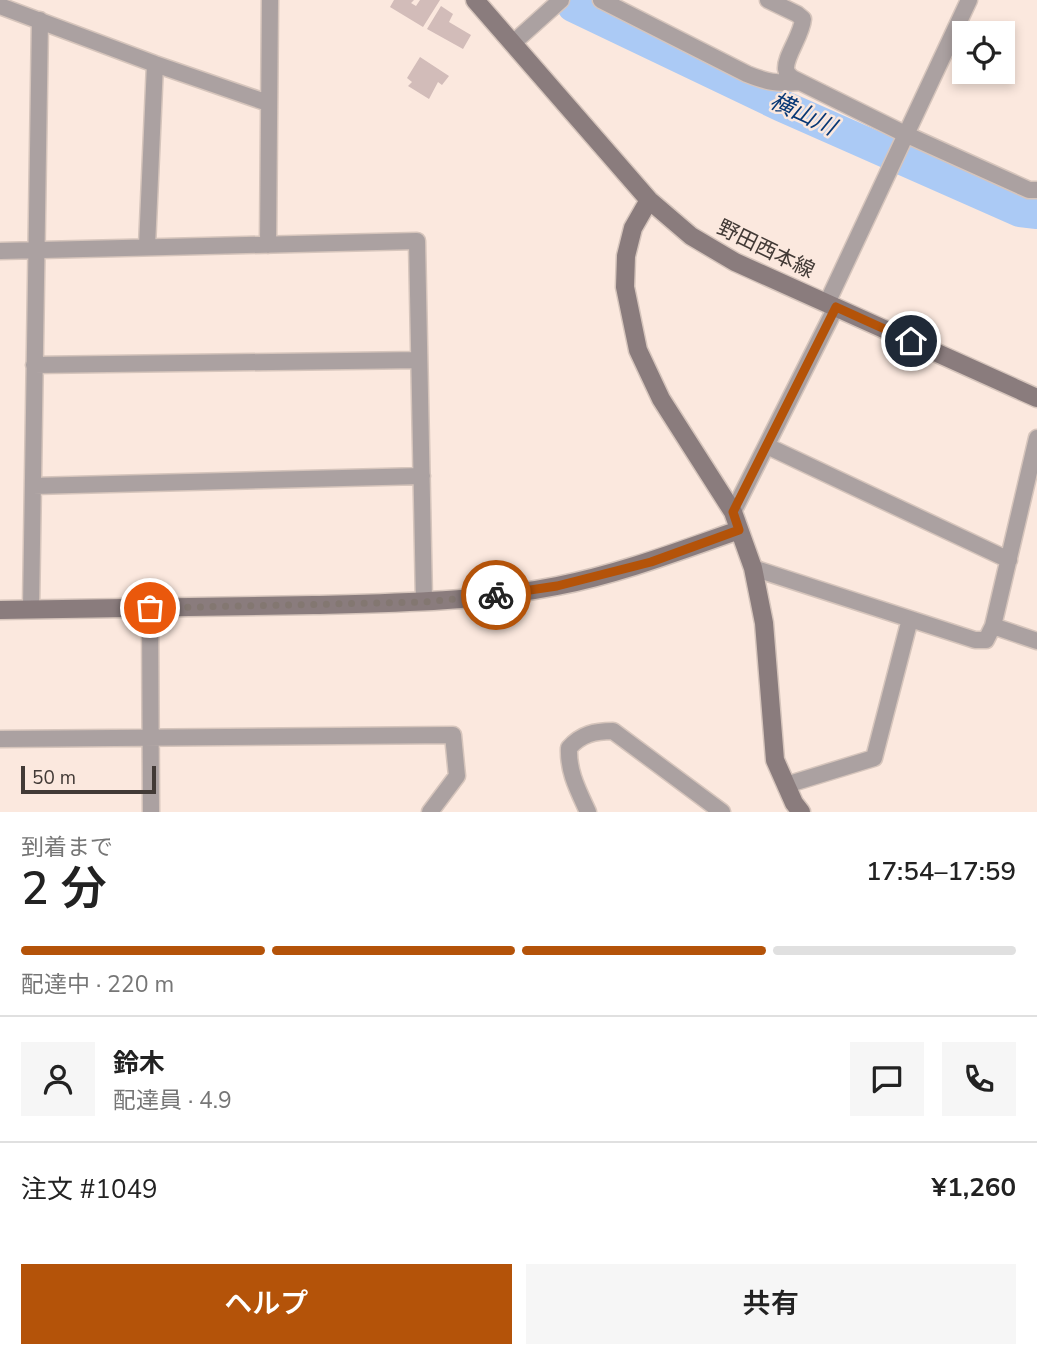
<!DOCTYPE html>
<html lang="ja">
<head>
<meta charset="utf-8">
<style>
  :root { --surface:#fff; --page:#f6f6f6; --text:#222; --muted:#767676; --line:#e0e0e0; --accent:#b45309 }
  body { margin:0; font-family:"Nunito Sans","Noto Sans JP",sans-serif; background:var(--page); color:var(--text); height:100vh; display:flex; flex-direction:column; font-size:26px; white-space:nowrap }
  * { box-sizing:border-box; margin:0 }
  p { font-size:23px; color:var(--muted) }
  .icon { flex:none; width:38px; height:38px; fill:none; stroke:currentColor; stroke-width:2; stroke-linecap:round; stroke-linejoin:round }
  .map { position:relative; height:812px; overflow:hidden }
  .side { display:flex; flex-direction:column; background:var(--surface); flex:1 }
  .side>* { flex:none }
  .fabs { position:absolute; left:952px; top:21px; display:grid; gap:14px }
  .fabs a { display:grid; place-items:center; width:63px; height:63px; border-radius:0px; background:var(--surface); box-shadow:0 4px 10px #0003; font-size:35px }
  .scale { position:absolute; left:21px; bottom:18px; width:135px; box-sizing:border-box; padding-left:7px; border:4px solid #423a36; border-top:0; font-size:19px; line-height:24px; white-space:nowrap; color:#423a36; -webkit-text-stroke:5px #fbe8de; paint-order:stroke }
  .pin { position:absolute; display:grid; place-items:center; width:60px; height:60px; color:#fff; margin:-30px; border:4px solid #fff; border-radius:50%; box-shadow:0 2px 7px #0007 }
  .courier { position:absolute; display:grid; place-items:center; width:70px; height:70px; margin:-35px; border:5px solid #b45309; border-radius:50%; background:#fff; color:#222; box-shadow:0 2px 9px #0007 }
  .overview em { font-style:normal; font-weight:600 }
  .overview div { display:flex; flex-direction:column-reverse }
  .overview { display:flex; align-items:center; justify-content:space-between; height:119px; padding:0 21px }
  h1 { font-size:46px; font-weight:600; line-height:52px }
  .bar { display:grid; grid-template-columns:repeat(4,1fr); gap:10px 7px; align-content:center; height:84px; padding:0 21px }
  .bar i { height:9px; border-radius:5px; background:var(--line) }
  .bar .on { background:var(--accent) }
  .bar p { grid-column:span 4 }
  .line { display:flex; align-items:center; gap:18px; padding:0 21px; border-top:2px solid var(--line) }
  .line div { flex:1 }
  .round { display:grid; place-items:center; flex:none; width:74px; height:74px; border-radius:0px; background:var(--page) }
  .action { display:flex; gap:14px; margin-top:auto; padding:14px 21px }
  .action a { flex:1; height:80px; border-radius:0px; background:var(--accent); color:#fff; font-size:28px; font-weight:600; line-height:80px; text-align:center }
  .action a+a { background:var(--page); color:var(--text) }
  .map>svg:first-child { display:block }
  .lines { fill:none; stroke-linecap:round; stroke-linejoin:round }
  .stream { stroke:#abcaf5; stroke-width:5 }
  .river { stroke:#abcaf5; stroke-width:32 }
  .building { fill:#d2bcb9 }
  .street-casing { stroke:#d6c5bc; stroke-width:19 }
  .secondary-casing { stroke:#d6c5bc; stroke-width:21 }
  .street { stroke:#aba1a1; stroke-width:16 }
  .secondary { stroke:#8a7c7d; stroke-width:18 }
  .done { stroke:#837771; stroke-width:7; stroke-dasharray:0 12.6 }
  .route { stroke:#b45309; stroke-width:9 }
  .labels { text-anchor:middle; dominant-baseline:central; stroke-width:5; stroke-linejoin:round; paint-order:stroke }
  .street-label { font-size:21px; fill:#423a36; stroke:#fbe8de }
  .water-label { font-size:23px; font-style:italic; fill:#073775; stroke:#fbe8de }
</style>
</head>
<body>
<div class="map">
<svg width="1037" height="812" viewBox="0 0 1037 812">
  <rect width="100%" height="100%" fill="#fbe8de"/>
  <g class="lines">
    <path class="stream" d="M561,1L573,6"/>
    <path class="river" d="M573,6L780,105L1020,211L1037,213"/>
  </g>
  <path class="building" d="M394,0H414L411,3L416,6L420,0H440L423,27L390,7Z
    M441,6L453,14L449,22L471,35L463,49L427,29Z
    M420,57L449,76L442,85L438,82L429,99L408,86L412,82L407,78Z"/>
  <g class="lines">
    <g class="street-casing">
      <path id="street" d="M601,0L747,74C767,82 776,84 798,82
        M768,0L797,14L803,19C802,35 785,56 786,69C787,74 788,74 792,78L905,134L1029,190H1037
        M0,6L155,64L268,103
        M513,43L561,0
        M268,245L270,0
        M147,246L155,64
        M0,251L417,241L424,602
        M827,303L969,0
        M34,365L419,360
        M767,446L1009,560
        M33,486L422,476
        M733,512L836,307
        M753,568L975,640H986L993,626L1037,438
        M150,608L151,812
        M31,609L40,20
        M993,626L1037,641
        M0,739L453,735L457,776L430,812
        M786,785L874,758L910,619
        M588,812C578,790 568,772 569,748C581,734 595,731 613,731L722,812"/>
    </g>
    <g class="secondary-casing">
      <path id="secondary" d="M475,0L649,200L691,236L735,262L1037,398
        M649,200L633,228L626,256L625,287L638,350L661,399L733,512L753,568L764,623L775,760L794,803L801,812
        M0,610C104,608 209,607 313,605C395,603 477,602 557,586C619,574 679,551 739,530"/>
    </g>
    <use href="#street" class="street"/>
    <use href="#secondary" class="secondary"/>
  </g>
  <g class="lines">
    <path class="done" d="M150,608L424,602L496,595"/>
    <path class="route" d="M496,595L557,586L651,562L739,530L733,512L836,307L911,341"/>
  </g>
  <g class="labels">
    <g class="street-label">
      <text transform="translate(766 249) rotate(26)">野田西本線</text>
    </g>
    <g class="water-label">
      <text transform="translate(803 114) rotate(25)">横山川</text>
    </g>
  </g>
</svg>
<div class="fabs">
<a><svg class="icon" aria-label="locate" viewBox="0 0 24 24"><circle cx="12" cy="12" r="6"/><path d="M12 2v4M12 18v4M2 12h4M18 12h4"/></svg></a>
</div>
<div class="scale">50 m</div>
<div class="pin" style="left:150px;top:608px;background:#ea580c"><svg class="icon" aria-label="bag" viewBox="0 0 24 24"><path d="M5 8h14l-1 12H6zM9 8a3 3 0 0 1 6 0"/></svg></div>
<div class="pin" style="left:911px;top:341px;background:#1f2937"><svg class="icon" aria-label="home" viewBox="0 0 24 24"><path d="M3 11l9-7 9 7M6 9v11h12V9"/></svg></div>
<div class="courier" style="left:496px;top:595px"><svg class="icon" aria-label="bike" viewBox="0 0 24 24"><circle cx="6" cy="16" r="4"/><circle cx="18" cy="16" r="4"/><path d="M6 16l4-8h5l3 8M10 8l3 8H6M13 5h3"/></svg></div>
</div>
<section class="side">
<div class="overview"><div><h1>2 分</h1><p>到着まで</p></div><em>17:54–17:59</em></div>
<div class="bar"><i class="on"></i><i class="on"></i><i class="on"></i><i></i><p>配達中 · 220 m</p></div>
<div class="line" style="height:126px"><a class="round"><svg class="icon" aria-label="person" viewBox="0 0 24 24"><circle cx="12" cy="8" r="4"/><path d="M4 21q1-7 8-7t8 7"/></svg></a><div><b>鈴木</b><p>配達員 · 4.9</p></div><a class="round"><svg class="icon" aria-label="chat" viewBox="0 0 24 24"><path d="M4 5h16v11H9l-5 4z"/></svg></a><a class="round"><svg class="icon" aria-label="phone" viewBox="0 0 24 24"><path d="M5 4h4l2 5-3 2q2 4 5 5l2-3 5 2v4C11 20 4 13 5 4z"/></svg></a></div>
<div class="line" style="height:91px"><div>注文 #1049</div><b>¥1,260</b></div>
<div class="action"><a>ヘルプ</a><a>共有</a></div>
</section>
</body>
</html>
